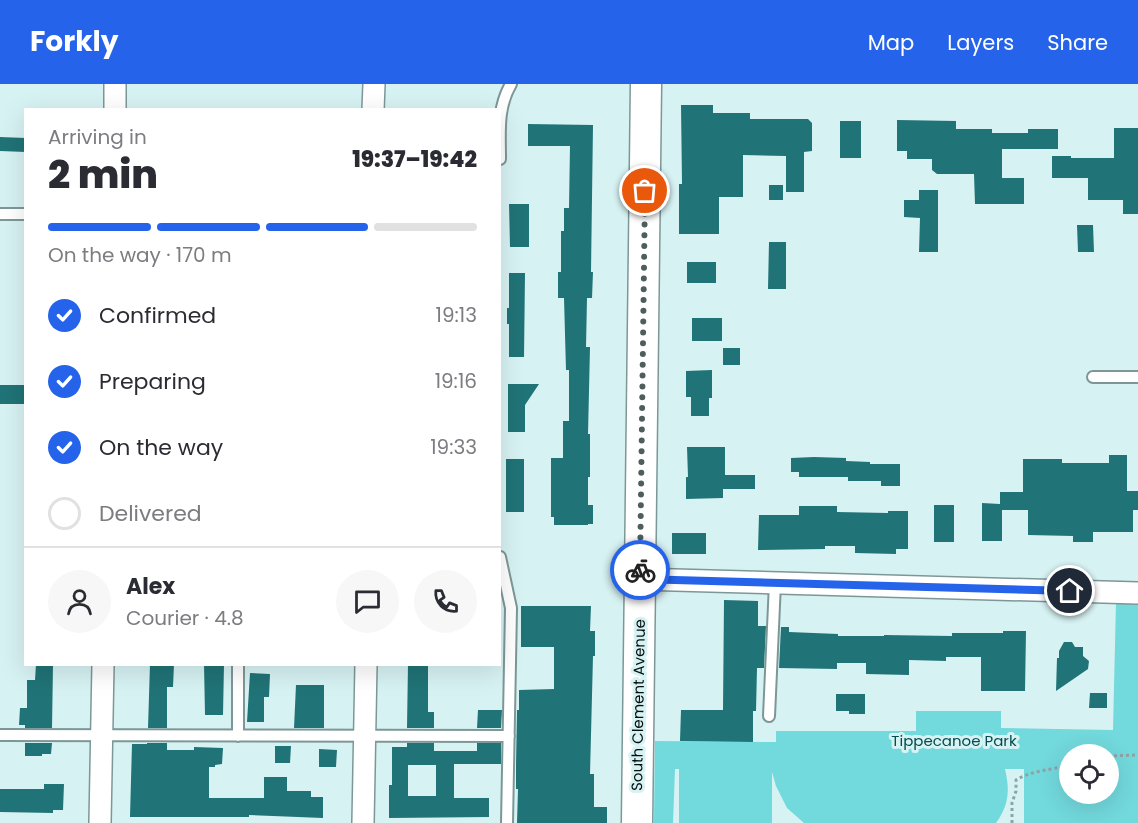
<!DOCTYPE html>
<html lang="en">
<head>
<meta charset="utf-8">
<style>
  :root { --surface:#fff; --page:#f7f7f7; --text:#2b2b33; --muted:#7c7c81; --line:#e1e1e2; --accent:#2563eb }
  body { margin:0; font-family:Poppins,sans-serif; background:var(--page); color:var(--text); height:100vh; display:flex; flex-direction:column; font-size:22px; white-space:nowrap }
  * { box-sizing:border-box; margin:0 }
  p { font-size:20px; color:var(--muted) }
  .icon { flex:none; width:33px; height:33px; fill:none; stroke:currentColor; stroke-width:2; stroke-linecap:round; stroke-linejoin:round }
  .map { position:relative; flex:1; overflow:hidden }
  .drawer { position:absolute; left:24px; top:24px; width:477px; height:558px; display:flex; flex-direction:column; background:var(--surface); border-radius:0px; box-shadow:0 6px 24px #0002 }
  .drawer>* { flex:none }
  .buttons { position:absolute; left:1059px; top:660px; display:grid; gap:12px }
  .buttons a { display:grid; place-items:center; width:60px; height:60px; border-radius:50%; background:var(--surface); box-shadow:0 6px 24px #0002; font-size:30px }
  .pin { position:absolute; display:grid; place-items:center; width:51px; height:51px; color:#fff; margin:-26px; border:3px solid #fff; border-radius:50%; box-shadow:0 2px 6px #0007 }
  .courier { position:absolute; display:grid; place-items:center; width:60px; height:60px; margin:-30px; border:4px solid #2563eb; border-radius:50%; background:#fff; color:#222; box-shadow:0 2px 8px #0007 }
  .summary em { font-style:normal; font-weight:800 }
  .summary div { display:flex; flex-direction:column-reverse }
  .summary { display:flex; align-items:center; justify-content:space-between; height:102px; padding:0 24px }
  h1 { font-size:39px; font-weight:800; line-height:45px }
  .bar { display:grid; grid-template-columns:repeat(4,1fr); gap:9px 6px; align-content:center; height:72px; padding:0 24px }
  .bar i { height:8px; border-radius:4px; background:var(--line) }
  .bar .on { background:var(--accent) }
  .bar p { grid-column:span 4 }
  .line { display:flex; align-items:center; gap:15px; padding:0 24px; border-top:2px solid var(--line) }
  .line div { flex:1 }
  .round { display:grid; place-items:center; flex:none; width:63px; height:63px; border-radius:32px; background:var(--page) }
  ol { padding:0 24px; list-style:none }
  li { display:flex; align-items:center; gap:18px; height:66px }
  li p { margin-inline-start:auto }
  li .icon { padding:6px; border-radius:50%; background:var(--accent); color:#fff; stroke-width:4 }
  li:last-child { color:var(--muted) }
  li i { width:33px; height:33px; border:3px solid var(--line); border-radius:50% }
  header { display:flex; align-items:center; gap:36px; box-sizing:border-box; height:84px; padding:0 30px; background:var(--accent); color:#fff }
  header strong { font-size:28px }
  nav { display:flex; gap:33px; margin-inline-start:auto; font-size:21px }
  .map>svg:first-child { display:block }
  .green { fill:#72d9dd; fill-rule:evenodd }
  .building { fill:#207376; fill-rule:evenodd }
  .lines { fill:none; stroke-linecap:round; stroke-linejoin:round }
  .lane-casing { stroke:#7d9797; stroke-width:14 }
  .street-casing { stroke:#7d9797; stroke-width:24 }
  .secondary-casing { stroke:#7d9797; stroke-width:33 }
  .path { stroke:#8ea3a4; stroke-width:3; stroke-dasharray:3 3; stroke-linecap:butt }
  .lane { stroke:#fff; stroke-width:10 }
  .street { stroke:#fff; stroke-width:21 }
  .secondary { stroke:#fff; stroke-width:30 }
  .done { stroke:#4e5e5e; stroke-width:6; stroke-dasharray:0 10.8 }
  .route { stroke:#2563eb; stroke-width:8 }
  .labels { text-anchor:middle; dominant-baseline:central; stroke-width:6; stroke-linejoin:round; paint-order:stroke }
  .street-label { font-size:15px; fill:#050e0e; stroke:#d7f2f3 }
  .park-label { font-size:15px; fill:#044c4f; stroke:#d7f2f3 }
</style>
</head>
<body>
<header>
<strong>Forkly</strong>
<nav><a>Map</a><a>Layers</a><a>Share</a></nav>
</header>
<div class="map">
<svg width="1138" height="739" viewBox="0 0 1138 739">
  <rect width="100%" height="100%" fill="#d7f2f3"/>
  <path class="green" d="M1116,518L1138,519V739H1024V685H1005C1010,706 1009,721 996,739H804L787,724L776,702L772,688V739H679V685H675L673,739H654L655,657L776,658V647H916V627H1001V644L1113,646ZM1070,670H1108V710H1070Z"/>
  <path class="building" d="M681,21H713V29H750V35H808L812,39V67L804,68V108H786V72L743,71V113H719V150H679V100H682Z
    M897,36L956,37V45H992V49H1028V45H1058V65H1002V94H1024V120H975L974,90H937L932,86V75H907V67H897Z
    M840,37H861V74H840Z
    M528,40L593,41L591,188H593L592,214H587L586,263H590L588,350H590V393H588V421H593V440H588V441H554V433H551V374H563V337H569V286H566L564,214H558V188H561V147H564V124H569L570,62H528Z
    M1114,44H1138V130H1123V116H1088V94H1052V72H1071V74H1114Z
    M0,53L26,54V68L0,67Z
    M769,101H783V116H769Z
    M919,106H938V168H919L920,134L904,133V116H919Z
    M509,120H529V163H510Z
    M1077,141H1093L1094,168H1078Z
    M769,158H786V205H768Z
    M687,178H716V199H687Z
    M509,189H525L524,273H509V240H507V224H509Z
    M692,234H722V257H692Z
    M723,264H740V281H723Z
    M712,286V314H709V332H691V313H686V287Z
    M508,300H539L525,321V348H508Z
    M0,301H26V320H0Z
    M687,363H725V391H755V405H723V414L686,415V393H688Z
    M1109,371H1127V407H1138V426H1133V448H1093V458H1073V452L1028,451V426H1002V457H982V419L1000,420V408H1023V375H1062V379H1109Z
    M814,373L846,374V377L870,378V380H900V402H881V397H848V393H799V388H791V374Z
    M506,375H524V428H506Z
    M934,421H954V458H934Z
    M799,422H837V428L888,429V427H908V465H896V470L855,469V462H825V465L758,466L759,431H799Z
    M672,449H706V470H672Z
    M724,516L758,517V542H766L764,584H757L756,627H753V658L680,657L681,626H723Z
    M521,522H591L590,547H595V572H593L590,690H594V723H607V739H517L518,705H516V681L517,626H519V606L554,605V563H521Z
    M781,543H789V548L838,550V552H884V551L952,552V549H1003V547H1026L1025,607H981V573H946V577L909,576V591L866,590V579H837V585L779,584Z
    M1064,558H1072L1075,563H1083V572L1089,577L1088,585L1056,607L1057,574H1059V567Z
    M36,580H53L52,644H25V641H19L20,624H27V596H35Z
    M150,580H174L173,603H167V644H148Z
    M204,580H224L223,631H205Z
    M408,580H428V628H434V644H407Z
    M250,589L270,590L269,613H264V638H247Z
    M296,601H324V644H294Z
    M1090,609H1107V624H1089Z
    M836,610H865V630H849V627H836Z
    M478,626H502L501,644H477Z
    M25,659H52L51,670H42V672H25Z
    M147,659H167V666H194V663L223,664L222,680L215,681V683H209V714H264V693H287V707H311V713H323V734L249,731V733H130L132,660H147Z
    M407,659H434V667H477V659H501V680H454V714H489V733L389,734V701H392V663H407ZM408,681H436V712H408Z
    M275,662H291L290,679H275Z
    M319,665L337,666L336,683H319Z
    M44,700H64L63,726H53V729L0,728V705H44Z"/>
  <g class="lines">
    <g class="lane-casing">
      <path id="lane" d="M500,75C500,48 497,24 511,0
        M0,130H26
        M1093,293H1138
        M500,473L511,524L507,739
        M769,632L775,499
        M0,651L509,652
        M238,652V580"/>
    </g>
    <g class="street-casing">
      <path id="street" d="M115,26V0
        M373,26L374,0
        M639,495L1138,509
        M100,739L103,580
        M363,739L366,580"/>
    </g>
    <g class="secondary-casing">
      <path id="secondary" d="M637,739L646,0"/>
    </g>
    <path class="path" d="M1108,672L1138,671
      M1012,739V719L1016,707V696C1032,686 1052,686 1070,681"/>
    <use href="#lane" class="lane"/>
    <use href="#street" class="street"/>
    <use href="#secondary" class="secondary"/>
  </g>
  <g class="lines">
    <path class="done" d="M640,486L645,107"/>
    <path class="route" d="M640,486L639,495L1070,507"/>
  </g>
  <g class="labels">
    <g class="street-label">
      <text transform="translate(638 621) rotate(-89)">South Clement Avenue</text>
    </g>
    <g class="park-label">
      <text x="954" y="656">Tippecanoe Park</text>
    </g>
  </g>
</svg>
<div class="buttons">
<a><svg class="icon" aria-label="locate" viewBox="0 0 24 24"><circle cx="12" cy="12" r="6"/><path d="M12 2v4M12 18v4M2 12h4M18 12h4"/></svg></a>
</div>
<div class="pin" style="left:645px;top:107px;background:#ea580c"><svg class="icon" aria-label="bag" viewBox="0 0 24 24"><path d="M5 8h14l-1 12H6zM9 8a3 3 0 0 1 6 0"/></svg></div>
<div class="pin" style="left:1070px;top:507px;background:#1f2937"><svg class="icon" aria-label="home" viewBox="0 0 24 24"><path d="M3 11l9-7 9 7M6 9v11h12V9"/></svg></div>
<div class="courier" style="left:640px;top:486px"><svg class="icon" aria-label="bike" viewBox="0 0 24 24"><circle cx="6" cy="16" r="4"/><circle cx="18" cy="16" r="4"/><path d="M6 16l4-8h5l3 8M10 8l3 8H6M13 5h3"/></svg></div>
<section class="drawer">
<div class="summary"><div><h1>2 min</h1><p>Arriving in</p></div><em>19:37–19:42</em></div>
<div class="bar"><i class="on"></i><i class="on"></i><i class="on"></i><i></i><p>On the way · 170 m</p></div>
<ol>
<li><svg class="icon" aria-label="check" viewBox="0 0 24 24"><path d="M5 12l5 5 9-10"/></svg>Confirmed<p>19:13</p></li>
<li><svg class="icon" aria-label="check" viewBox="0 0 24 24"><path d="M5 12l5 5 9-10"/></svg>Preparing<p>19:16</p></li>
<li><svg class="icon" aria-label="check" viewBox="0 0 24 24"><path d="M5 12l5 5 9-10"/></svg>On the way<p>19:33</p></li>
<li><i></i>Delivered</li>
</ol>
<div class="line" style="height:108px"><a class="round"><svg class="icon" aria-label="person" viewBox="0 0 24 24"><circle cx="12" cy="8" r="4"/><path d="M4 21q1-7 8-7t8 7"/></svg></a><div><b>Alex</b><p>Courier · 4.8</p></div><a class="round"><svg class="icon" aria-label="chat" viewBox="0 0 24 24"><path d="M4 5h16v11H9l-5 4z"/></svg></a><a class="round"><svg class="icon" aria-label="phone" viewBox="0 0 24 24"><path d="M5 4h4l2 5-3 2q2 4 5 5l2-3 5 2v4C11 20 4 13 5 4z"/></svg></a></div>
</section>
</div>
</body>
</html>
